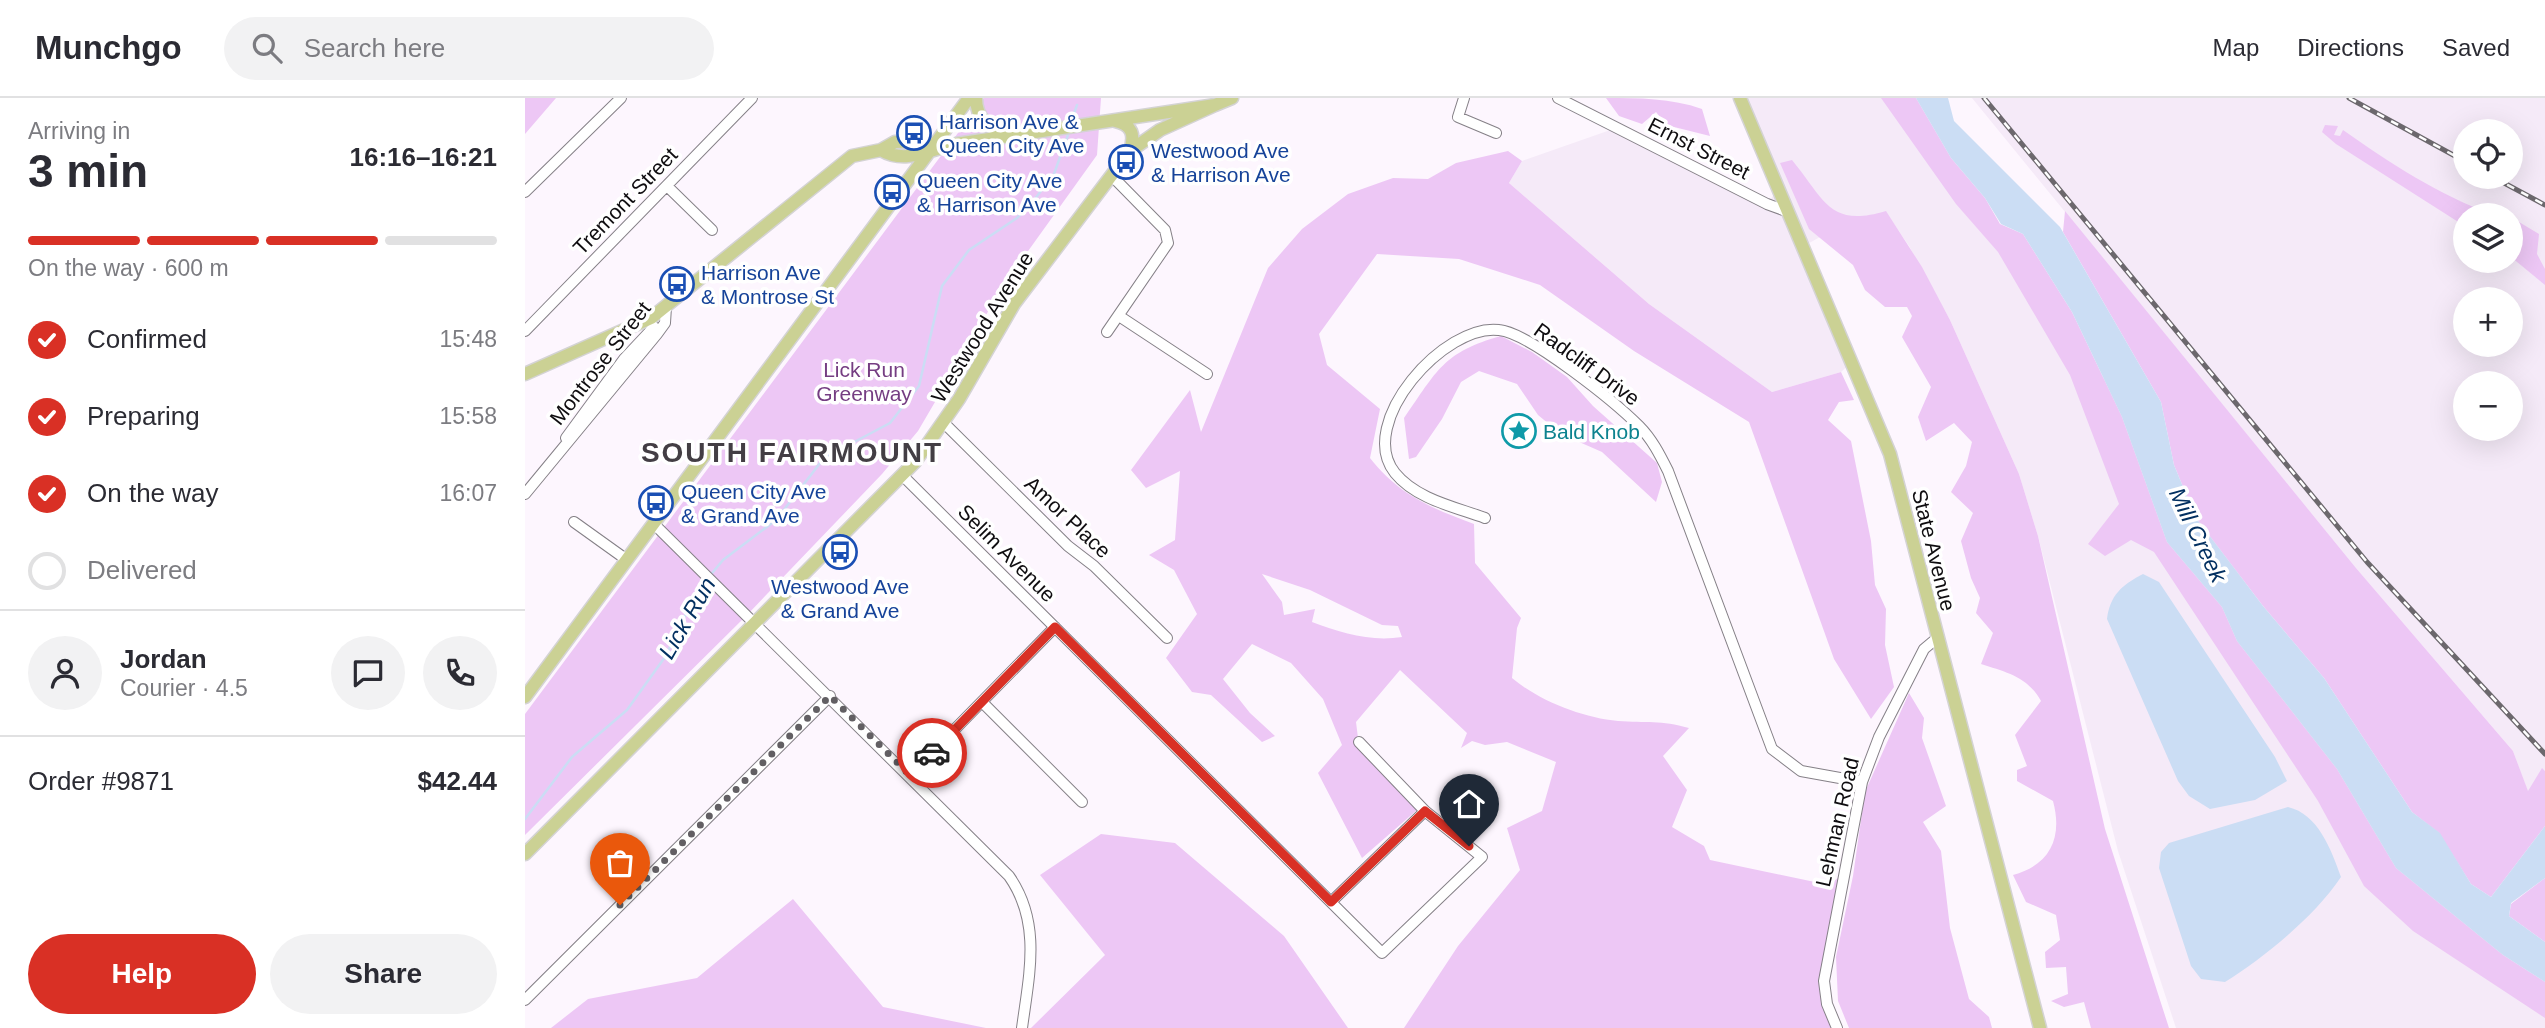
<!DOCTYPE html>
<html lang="en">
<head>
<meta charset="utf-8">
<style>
  :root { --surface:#fff; --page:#f2f2f3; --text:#2b2b33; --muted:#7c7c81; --line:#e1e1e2; --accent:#d93025 }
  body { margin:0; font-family:Arial,sans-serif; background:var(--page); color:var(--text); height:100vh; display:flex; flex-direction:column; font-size:26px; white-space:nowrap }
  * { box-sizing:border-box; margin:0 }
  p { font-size:23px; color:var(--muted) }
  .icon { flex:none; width:38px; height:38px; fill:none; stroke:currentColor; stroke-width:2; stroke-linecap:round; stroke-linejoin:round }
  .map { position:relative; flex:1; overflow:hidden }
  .drawer { display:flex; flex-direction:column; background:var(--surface); width:525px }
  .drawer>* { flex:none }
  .controls { position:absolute; left:1928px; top:21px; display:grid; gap:14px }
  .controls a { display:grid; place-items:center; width:70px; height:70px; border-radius:50%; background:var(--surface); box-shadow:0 7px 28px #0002; font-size:35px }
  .pin { position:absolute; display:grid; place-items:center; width:60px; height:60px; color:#fff; margin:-72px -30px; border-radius:50% 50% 50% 0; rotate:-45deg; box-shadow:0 0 7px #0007 }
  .pin .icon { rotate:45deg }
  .courier { position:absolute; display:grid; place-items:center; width:70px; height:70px; margin:-35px; border:5px solid #d93025; border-radius:50%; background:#fff; color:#222; box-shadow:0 2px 9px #0007 }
  .headline em { font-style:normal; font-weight:800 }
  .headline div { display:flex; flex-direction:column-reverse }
  .headline { display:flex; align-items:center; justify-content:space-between; height:119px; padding:0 28px }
  h1 { font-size:46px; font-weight:800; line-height:52px }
  .bar { display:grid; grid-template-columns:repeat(4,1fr); gap:10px 7px; align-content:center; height:84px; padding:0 28px }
  .bar i { height:9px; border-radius:5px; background:var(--line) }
  .bar .active { background:var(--accent) }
  .bar p { grid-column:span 4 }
  .line { display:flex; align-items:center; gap:18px; padding:0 28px; border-top:2px solid var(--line) }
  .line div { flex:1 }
  .round { display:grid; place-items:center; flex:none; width:74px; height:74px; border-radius:37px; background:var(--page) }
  ol { padding:0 28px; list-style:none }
  li { display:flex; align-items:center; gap:21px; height:77px }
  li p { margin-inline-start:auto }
  li .icon { padding:7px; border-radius:50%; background:var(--accent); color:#fff; stroke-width:4 }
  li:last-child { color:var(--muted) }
  li i { width:38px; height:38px; border:4px solid var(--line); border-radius:50% }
  .cta { display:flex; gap:14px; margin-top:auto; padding:14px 28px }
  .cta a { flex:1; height:80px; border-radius:42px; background:var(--accent); color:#fff; font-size:28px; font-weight:800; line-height:80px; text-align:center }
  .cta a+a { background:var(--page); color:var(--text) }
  header { display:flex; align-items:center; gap:42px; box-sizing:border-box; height:98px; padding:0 35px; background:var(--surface); border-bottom:2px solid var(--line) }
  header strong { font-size:33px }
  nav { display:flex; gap:38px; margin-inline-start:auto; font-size:24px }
  .search { width:490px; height:63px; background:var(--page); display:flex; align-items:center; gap:18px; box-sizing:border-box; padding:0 24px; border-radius:38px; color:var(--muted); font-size:26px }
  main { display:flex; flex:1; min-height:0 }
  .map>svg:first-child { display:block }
  .built { fill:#f5eaf8; fill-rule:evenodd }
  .green { fill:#edc7f5; fill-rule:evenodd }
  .water { fill:#cbddf4 }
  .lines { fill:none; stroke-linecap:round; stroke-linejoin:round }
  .stream { stroke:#cbddf4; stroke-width:2.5 }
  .minor-casing { stroke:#858087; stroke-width:12 }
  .major-casing { stroke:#d4d3d4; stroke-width:15 }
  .minor { stroke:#fff; stroke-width:10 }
  .major { stroke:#cbd194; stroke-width:12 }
  .rail-casing { stroke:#6c686d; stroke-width:5 }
  .rail { stroke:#fff; stroke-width:2.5; stroke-dasharray:8; stroke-linecap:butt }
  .done { stroke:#625f63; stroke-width:7; stroke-dasharray:0 12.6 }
  .route { stroke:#d93025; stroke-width:9 }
  .labels { text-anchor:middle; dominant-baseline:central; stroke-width:7; stroke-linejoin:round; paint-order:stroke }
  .transit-label { font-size:21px; fill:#164399; stroke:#fff; text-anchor:start }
  .street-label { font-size:21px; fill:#0f0d10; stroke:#fff }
  .park-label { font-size:21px; fill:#753d82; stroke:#fff }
  .culture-label { font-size:21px; fill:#0d838f; stroke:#fff; text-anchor:start }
  .water-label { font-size:23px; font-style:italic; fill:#033061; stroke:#fff }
  .district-label { font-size:28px; font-weight:bold; letter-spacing:2px; fill:#433e44; stroke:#fff }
</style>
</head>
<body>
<header>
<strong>Munchgo</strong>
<div class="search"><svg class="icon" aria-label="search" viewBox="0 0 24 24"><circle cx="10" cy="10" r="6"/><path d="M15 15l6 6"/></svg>Search here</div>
<nav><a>Map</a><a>Directions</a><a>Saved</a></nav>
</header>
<main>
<section class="drawer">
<div class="headline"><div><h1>3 min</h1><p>Arriving in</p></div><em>16:16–16:21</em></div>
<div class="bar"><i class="active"></i><i class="active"></i><i class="active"></i><i></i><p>On the way · 600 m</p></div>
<ol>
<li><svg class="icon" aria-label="check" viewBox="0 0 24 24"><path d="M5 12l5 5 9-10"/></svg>Confirmed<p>15:48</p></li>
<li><svg class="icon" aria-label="check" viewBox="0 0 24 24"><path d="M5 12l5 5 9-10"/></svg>Preparing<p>15:58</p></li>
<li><svg class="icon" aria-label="check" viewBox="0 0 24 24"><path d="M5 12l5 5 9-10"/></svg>On the way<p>16:07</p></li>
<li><i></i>Delivered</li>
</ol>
<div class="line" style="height:126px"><a class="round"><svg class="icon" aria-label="person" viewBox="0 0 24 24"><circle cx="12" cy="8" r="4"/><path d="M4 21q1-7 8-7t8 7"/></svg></a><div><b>Jordan</b><p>Courier · 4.5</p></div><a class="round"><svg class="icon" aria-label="chat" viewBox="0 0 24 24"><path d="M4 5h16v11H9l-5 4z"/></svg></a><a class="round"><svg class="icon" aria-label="phone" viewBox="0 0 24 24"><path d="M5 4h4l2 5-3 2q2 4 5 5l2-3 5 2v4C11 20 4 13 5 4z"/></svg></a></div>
<div class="line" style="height:91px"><div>Order #9871</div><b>$42.44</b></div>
<div class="cta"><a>Help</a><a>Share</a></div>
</section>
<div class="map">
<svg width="2020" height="930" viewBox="0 0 2020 930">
  <rect width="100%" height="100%" fill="#fdf6fe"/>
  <path class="built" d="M1215,0H1391L1426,60L1978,857L2020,884V930H1651L1593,753L1513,438L1494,376L1425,222L1384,148L1361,114L1315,128L1277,149L1326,265L1316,274L1247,294L1124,206L984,85L997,63L1091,30L1242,106L1253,91Z
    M1447,0H2020V673L2017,671L2003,694L1988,653L1831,470ZM1941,33H1986V79H1941ZM1941,117H1986V163H1941ZM1941,201H1986V247H1941ZM1941,285H1986V331H1941Z"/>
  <path class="green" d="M0,0H31L0,36Z
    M459,0H576L572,57L478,188L393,333L357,376L222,517L0,737V616Z
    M1081,0C1114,0 1146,0 1177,11L1185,38L1141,27L1131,14L1117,26L1094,18Z
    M1356,0H1391L1426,60L1460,100L1475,126L1498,136L1547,214L1597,319L1642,444L1697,509L1712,543L1812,671L1871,770L1978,857L2020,884V920L1888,833L1839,788L1793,703L1629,454L1606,442L1580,458L1563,446L1594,406L1545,277L1473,154L1431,106Z
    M1800,27L1813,28L1809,37L1815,38L1818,32C1866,66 1914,97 1969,117H1941V128L1938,127L1811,46L1797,34Z
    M983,53L997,63L984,85L1124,206L1247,294L1316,274L1329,302L1314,304L1303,322L1326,343L1346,443L1350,487L1361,511L1360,547L1369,589L1346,621L1309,561L1224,324L1109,253L1015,187L934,161L852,156L794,236L802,267L855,311L845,360C874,397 906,410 949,426L950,465L996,520L992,530L987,580C1014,603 1058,620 1093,623C1121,625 1136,622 1164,630L1138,658L1162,692L1147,729L1179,748L1185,762L1304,787L1318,776L1299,883L1312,930H879L933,848L995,772L982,730L1017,713L1031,664L982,644L960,647L947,643L936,650L942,635L875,572L831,624L834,648L892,712L837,760L793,675L817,647L798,601L766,565L727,546L698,581L725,615L750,638L737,644L686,597L667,594L641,560L672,516L649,472L624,457L650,442L655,373L621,390L606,372L665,292L676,334L743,170L777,131L823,96L868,80L903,81L931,65ZM737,476L785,492L857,527L873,528L877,539C846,544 816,535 787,524L790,511L759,517L757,504Z
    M1267,62C1300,102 1304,130 1361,113L1397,169L1425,222L1494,376L1513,438L1580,731L1644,930H1566L1559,904L1539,909L1526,903L1543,896L1541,869L1521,870L1520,854L1535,842L1531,817L1501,804L1488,777C1525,767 1538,740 1528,703L1492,683V672L1502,668L1490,637L1516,603C1503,579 1481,574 1456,566L1468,535L1451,515L1455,500L1446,480L1436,443L1448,415L1426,394L1441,368L1447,344L1429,325L1401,343L1393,319L1406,289L1377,239L1387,218L1382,209H1360L1340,192L1328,167L1284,131L1255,65Z
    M1540,113L1831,470L1988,653L2003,693L2017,670L2020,673V728L1966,799L1946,786L1914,735L1887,714L1799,580L1738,508L1671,420L1649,367L1636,304L1538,134Z
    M1994,124L2014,136L2012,156L2020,171V187L1986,159V133Z
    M976,238L1007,254L1042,279L1068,308L1132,365L1137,384L1131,404L1077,354L1036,336L1013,317L992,286L954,273L936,284L917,321L891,359L884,361L879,320C912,273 918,254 976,238Z
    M1384,595L1399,620L1397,640L1421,708L1398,724L1416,753L1425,830L1444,901L1464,919L1467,930H1324L1313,903L1311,859L1328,778L1340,694Z
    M576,736L650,745L759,838L823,930H506L580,857L515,777Z
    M2020,780V844L1984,818L1986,806Z
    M268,801L358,909L461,930H26L63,901L172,880Z"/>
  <path class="water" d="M1391,0H1423L1429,23L1535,129L1636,304L1649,367L1671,420L1738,508L1799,580L1887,714L1915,735L1946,786L1966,799L2020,728V780L1986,805L1984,818L2020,844V884L1978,857L1871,770L1812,671L1712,543L1697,509L1642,444L1597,319L1547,214L1498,136L1476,126L1460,100L1426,60Z
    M1618,476L1634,484L1750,659L1762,683L1730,702L1685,711L1664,698L1653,683L1582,521C1585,497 1597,487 1618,476Z
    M1763,709C1793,716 1806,751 1816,779C1790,818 1740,859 1700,884L1676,881L1666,868L1634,770L1636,754L1644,745Z"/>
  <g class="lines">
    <path class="stream" d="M546,24L552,7
      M0,721L47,659L102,612L140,559L172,493L198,462L251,422L299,360L365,325L394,288L417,188L444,152L492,120L506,106L529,76L544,34"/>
    <g class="minor-casing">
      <path id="minor" d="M939,0L933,19L971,35
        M1033,0L1242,106L1261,113
        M142,88L187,132
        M0,94L96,0
        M594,218L682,276
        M0,233L227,0
        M582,234L643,145L640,132L586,77
        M419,325L543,448L569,468L642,540
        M41,340L99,261L129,229
        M378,378L857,855L957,759L900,713L834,644
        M0,396L132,236L140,225L141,209
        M960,420C930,409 891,401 870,375C830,325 920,225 974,232C1005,235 1091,305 1114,328C1127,341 1135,357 1143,373L1247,651L1276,673L1337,684
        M49,424L102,462
        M129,426L484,778C517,825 504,877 497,930
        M457,604L557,704
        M385,677L530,529
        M806,804L900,713
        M0,902L305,598
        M1312,930L1302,906L1299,883L1337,684L1354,639L1399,551L1411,541"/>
    </g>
    <g class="major-casing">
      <path id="major" d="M451,0C451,22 465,30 484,37
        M1215,0L1365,356L1515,930
        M590,23C608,27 610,37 605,53
        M356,52C381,67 405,51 431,46L690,7L707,0
        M0,276L126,220L327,58L356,52L370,44L397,43L407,51
        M0,599L444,0
        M0,756L390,364L434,301L489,206L605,53L635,32L690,7"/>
    </g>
    <use href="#minor" class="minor"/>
    <use href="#major" class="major"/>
    <g class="rail-casing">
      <path id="rail" d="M1459,0L1842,464L2020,656
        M1824,0L1941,64
        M1968,79L2020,107"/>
    </g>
    <use href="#rail" class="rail"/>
  </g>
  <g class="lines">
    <path class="done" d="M95,807L305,598L385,677L407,655"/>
    <path class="route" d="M407,655L530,529L806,804L900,713L944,748"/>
  </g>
  <defs>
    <g id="bus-ring" transform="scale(1.75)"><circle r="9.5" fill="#fff" stroke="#1a4fb4" stroke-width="1.5"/><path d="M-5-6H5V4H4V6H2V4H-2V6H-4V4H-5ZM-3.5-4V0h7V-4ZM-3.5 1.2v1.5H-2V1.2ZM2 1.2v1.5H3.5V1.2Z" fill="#1a4fb4"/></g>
    <g id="sight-ring" transform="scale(1.75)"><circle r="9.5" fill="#fff" stroke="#0f9aa8" stroke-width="1.5"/><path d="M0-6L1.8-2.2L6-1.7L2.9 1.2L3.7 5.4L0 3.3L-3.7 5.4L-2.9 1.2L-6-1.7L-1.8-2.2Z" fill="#0f9aa8"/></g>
  </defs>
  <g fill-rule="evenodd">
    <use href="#bus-ring" x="389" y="35"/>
    <use href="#bus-ring" x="601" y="64"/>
    <use href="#bus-ring" x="367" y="94"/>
    <use href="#bus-ring" x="152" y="186"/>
    <use href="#sight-ring" x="994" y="333"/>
    <use href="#bus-ring" x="131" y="405"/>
    <use href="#bus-ring" x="315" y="454"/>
  </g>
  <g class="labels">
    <g class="transit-label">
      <text x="414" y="23">Harrison Ave &amp;<tspan x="414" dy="24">Queen City Ave</tspan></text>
      <text x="626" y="52">Westwood Ave<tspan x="626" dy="24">&amp; Harrison Ave</tspan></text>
      <text x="392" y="82">Queen City Ave<tspan x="392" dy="24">&amp; Harrison Ave</tspan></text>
      <text x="176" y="174">Harrison Ave<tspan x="176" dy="24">&amp; Montrose St</tspan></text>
      <text x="156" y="393">Queen City Ave<tspan x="156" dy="24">&amp; Grand Ave</tspan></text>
      <text x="315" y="488" text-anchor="middle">Westwood Ave<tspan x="315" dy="24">&amp; Grand Ave</tspan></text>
    </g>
    <g class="street-label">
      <text transform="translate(1174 50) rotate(27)">Ernst Street</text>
      <text transform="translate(100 103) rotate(-46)">Tremont Street</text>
      <text transform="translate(457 229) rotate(-58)">Westwood Avenue</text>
      <text transform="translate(75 265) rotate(-52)">Montrose Street</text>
      <text transform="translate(1062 266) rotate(36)">Radcliff Drive</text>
      <text transform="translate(543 419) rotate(43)">Amor Place</text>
      <text transform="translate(1409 452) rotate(76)">State Avenue</text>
      <text transform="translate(482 455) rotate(45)">Selim Avenue</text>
      <text transform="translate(1312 724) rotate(-77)">Lehman Road</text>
    </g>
    <g class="park-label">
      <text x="339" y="271">Lick Run<tspan x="339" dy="24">Greenway</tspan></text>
    </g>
    <g class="culture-label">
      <text x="1018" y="333">Bald Knob</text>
    </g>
    <g class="water-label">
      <text transform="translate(1673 437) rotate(64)">Mill Creek</text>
      <text transform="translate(162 520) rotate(-60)">Lick Run</text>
    </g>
    <g class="district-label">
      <text x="267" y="354">SOUTH FAIRMOUNT</text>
    </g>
  </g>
</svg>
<div class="controls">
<a><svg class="icon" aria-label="locate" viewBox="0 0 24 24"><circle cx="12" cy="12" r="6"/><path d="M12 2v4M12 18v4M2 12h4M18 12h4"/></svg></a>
<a><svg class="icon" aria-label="layers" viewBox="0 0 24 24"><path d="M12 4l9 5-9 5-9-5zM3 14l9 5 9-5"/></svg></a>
<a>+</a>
<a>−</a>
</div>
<div class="pin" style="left:95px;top:807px;background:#ea580c"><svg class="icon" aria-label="bag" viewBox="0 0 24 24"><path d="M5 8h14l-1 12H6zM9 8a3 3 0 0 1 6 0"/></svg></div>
<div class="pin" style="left:944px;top:748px;background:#1f2937"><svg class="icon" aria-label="home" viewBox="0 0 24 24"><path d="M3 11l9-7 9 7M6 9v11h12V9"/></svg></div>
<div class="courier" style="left:407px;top:655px"><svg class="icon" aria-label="car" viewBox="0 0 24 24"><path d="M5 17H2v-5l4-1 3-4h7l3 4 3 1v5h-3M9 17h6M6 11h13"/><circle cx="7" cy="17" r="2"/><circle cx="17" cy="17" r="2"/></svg></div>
</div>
</main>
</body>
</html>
